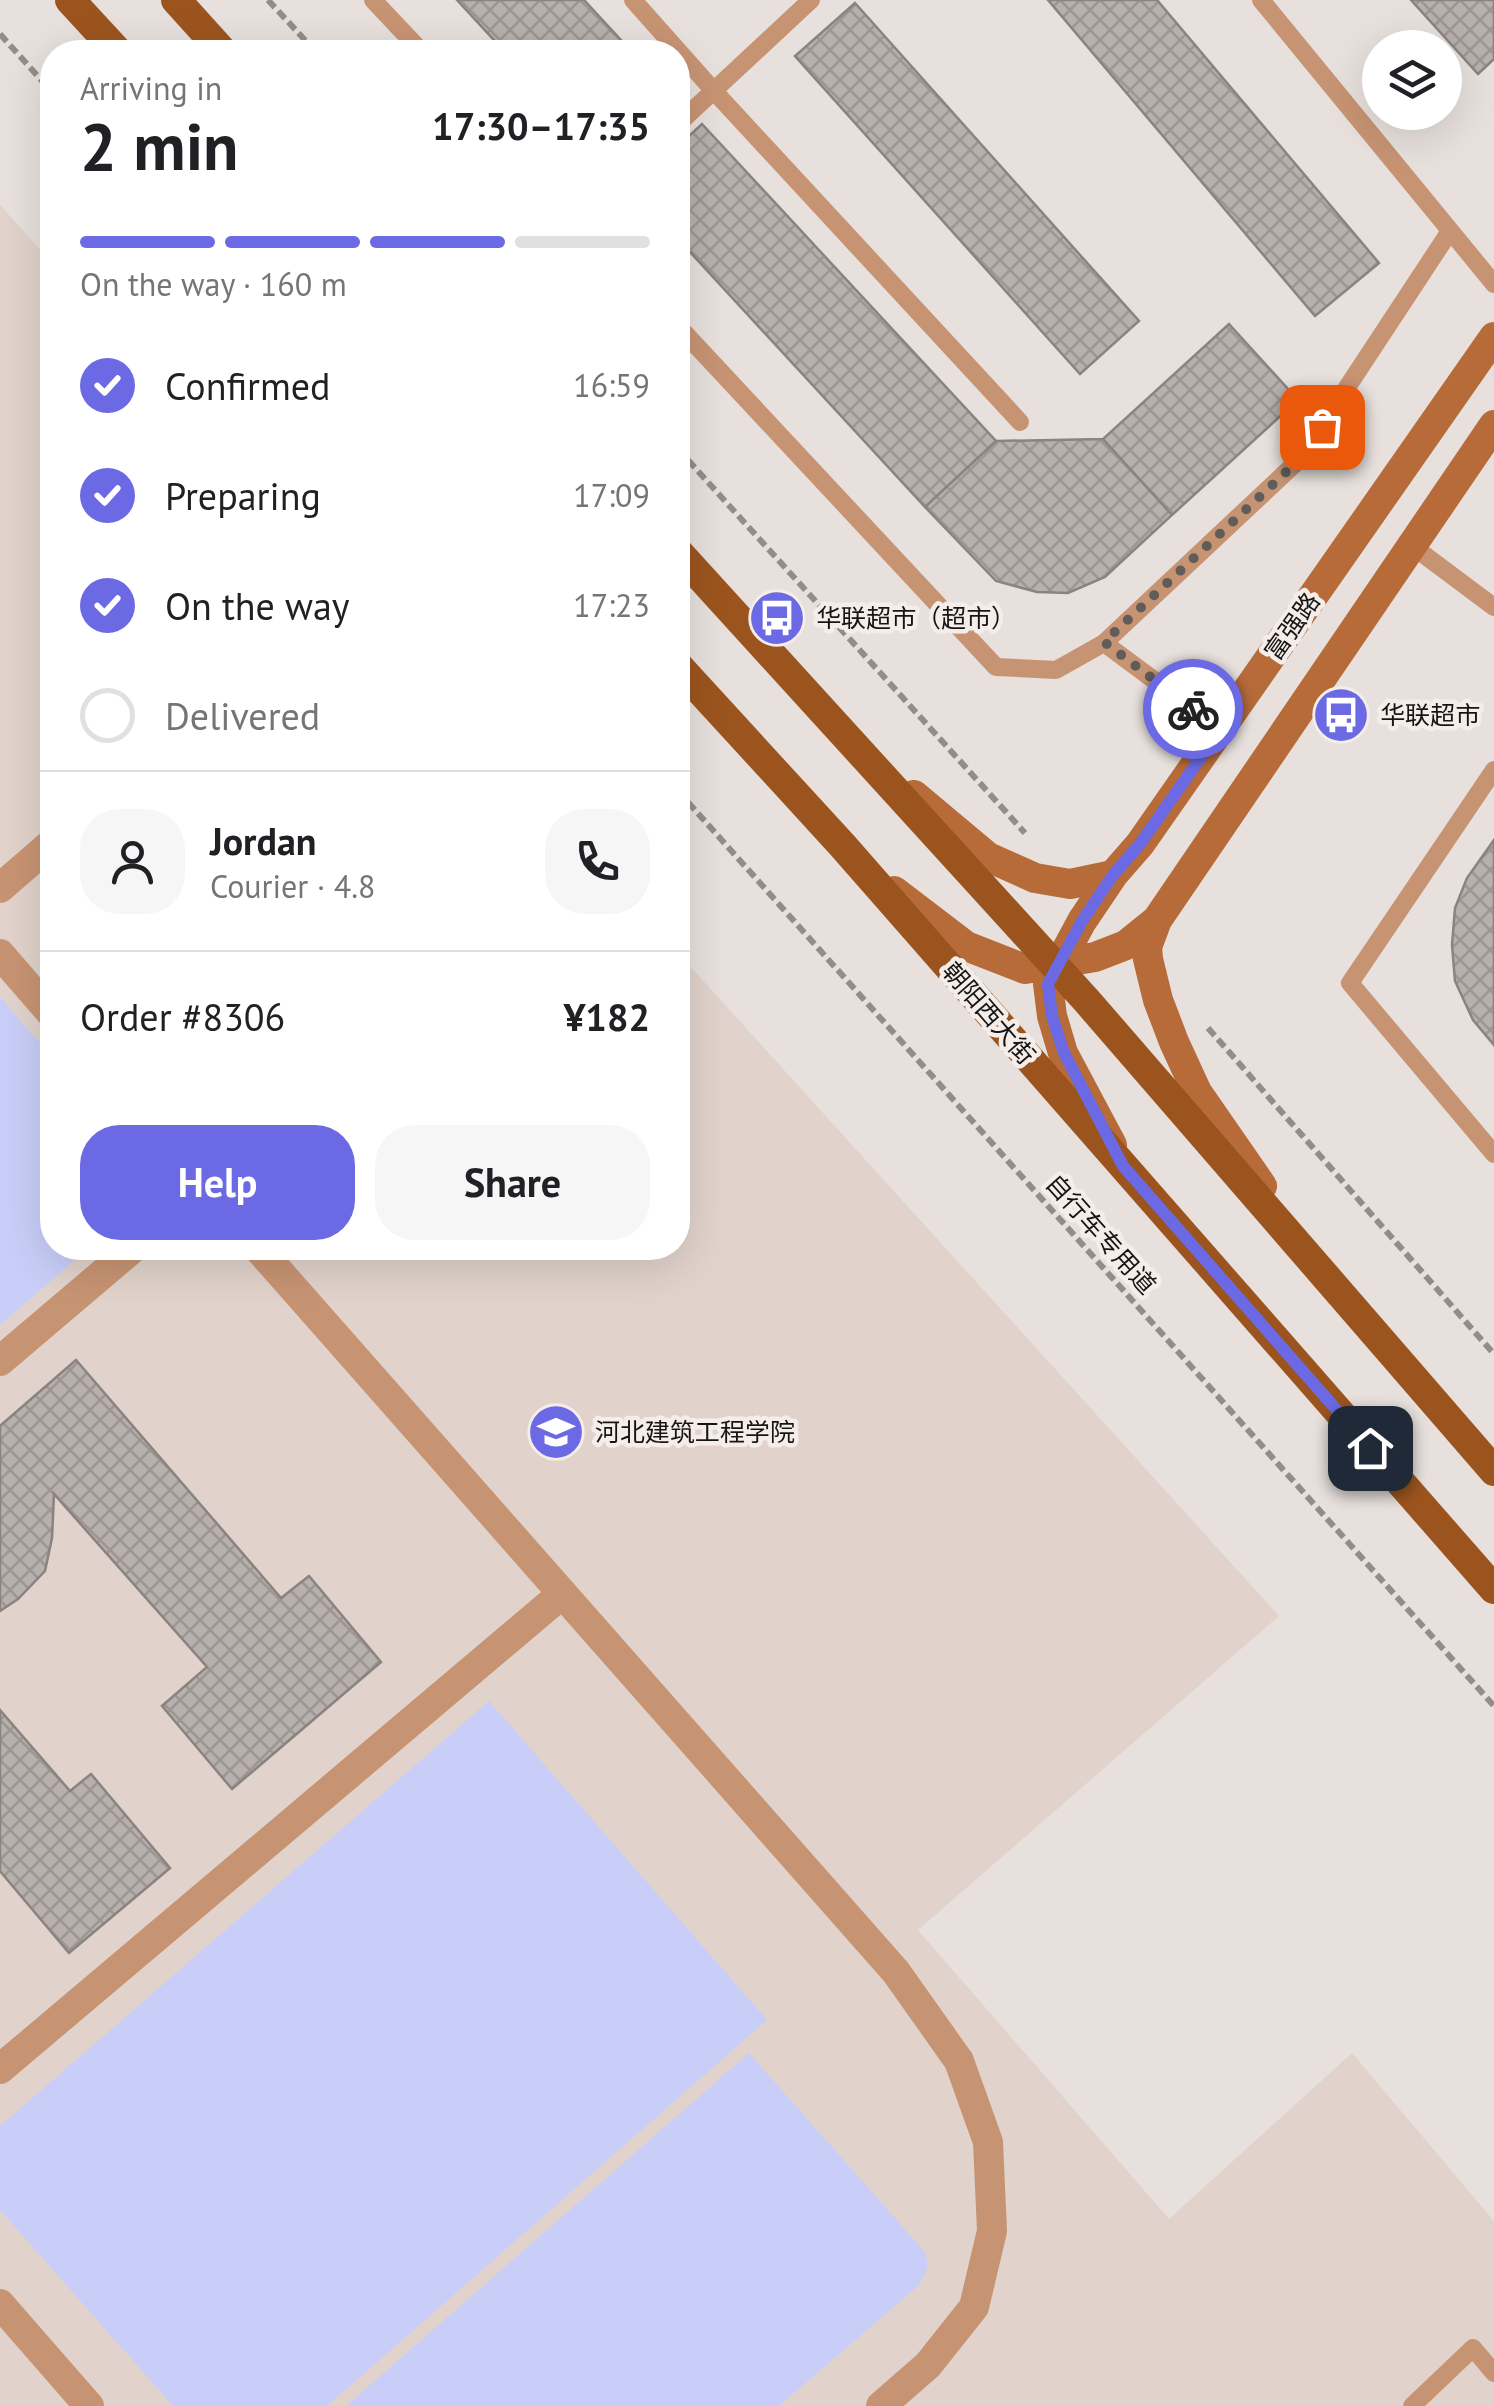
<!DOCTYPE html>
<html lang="en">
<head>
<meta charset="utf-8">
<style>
  :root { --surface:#fff; --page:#f6f6f6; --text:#202124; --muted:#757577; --line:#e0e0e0; --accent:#6b6ae4 }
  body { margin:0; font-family:"PT Sans","Noto Sans SC",sans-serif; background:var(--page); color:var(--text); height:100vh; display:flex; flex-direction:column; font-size:38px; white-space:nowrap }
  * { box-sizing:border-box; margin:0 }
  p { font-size:32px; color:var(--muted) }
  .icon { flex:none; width:55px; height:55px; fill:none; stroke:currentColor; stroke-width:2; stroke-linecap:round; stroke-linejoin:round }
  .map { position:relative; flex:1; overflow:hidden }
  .panel { position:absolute; left:40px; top:40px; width:650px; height:1220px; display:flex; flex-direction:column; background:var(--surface); border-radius:40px; box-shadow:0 10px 40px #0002 }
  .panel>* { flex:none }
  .buttons { position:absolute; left:1362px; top:30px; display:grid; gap:20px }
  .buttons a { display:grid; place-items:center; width:100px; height:100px; border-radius:50%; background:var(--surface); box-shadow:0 10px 40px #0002; font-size:50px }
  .pin { position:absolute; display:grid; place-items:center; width:85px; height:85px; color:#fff; margin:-42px; border-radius:20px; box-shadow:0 5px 15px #0006 }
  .courier { position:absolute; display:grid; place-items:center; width:100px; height:100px; margin:-50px; border:8px solid #6b6ae4; border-radius:50%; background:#fff; color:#222; box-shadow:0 2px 12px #0007 }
  .overview em { font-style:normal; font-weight:700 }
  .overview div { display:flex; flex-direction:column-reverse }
  .overview { display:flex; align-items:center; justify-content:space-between; height:170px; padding:0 40px }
  h1 { font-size:65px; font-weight:700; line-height:75px }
  .bar { display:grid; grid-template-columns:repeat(4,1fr); gap:15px 10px; align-content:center; height:120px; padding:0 40px }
  .bar i { height:12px; border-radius:8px; background:var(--line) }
  .bar .on { background:var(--accent) }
  .bar p { grid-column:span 4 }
  .line { display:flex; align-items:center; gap:25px; padding:0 40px; border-top:2px solid var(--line) }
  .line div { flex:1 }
  .round { display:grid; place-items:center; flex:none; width:105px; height:105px; border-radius:40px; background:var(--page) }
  ol { padding:0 40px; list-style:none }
  li { display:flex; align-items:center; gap:30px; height:110px }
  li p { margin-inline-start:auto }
  li .icon { padding:10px; border-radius:50%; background:var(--accent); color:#fff; stroke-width:4 }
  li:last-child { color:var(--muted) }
  li i { width:55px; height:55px; border:5px solid var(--line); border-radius:50% }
  .primary-button { display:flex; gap:20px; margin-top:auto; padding:20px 40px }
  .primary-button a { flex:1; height:115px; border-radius:40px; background:var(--accent); color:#fff; font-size:40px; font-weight:700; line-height:115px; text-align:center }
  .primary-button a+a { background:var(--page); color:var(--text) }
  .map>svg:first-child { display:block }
  .built { fill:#e1d3cb }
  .grass { fill:#c9cef8 }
  .building { fill:url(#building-cross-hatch); stroke:#8a8380; stroke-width:2.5 }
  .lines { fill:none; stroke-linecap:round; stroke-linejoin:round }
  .path { stroke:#928d8b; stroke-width:6; stroke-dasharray:10 5; stroke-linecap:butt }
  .service { stroke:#c79473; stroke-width:18 }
  .minor { stroke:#c79473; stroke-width:30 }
  .secondary { stroke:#b66b38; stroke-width:30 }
  .primary { stroke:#9c541e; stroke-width:30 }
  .done { stroke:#605c5a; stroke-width:10; stroke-dasharray:0 18 }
  .route { stroke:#6b6ae4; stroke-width:12 }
  .labels { text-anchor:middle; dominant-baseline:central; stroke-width:9; stroke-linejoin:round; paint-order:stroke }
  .poi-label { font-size:25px; fill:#171514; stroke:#f4ede9; text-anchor:start }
  .street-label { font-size:25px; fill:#171514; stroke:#f4ede9 }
</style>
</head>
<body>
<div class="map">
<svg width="1494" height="2406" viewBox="0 0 1494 2406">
  <defs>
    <pattern id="building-cross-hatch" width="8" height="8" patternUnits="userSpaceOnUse" patternTransform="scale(2.5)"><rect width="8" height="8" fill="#b7b0ac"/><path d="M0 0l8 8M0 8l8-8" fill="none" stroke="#9d9693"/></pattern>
  </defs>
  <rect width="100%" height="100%" fill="#e7e0dc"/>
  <path class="built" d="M0,205L52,263V1248H678V953L1279,1616L918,1930L1169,2219L1352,2053L1494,2221V2406H0Z"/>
  <path class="grass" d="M0,997L52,1057V1248H89L0,1325Z
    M489,1701L767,2020L327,2406H173L0,2210V2126Z
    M749,2053L925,2252L928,2267L919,2285L779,2406H346Z"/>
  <path class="building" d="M457,0H584L632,52H505Z
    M1048,0H1157L1379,263L1315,316Z
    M1411,0H1494V59L1478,74Z
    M855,3L1139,321L1080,374L795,56Z
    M702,124L996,441L925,507L678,239V146Z
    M1229,324L1298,400L1172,515L1103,439Z
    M1103,439L1172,515L1105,577L1068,593L1037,592L996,581L925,507L996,441Z
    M1494,840V1045L1473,1020L1455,981L1452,945L1455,908L1467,878Z
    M76,1360L281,1598L309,1576L381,1662L232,1789L162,1706L207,1667L54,1494L52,1538L45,1571L18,1599L0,1611V1426Z
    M0,1710L70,1791L91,1774L170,1868L69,1953L0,1871Z"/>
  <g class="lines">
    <path class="path" d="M268,0L316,52
      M0,34L52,92
      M678,449L1025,833
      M678,791L1494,1706
      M1208,1028L1494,1354"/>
    <path class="service" d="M373,0L422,52
      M633,0L713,90L1020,422
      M1261,0L1494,284
      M678,124L811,0
      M678,326L996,667L1056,670L1104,643L1300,459L1450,231
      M1411,545L1494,607
      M1104,643L1220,729
      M1494,770L1350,983L1494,1154
      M1412,2406L1473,2348L1494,2373"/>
    <path class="minor" d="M0,888L52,843
      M0,954L52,1014
      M258,1248L896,1972L959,2061L988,2142L992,2231L974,2307L928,2365L881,2406
      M0,1361L133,1248
      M0,2069L562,1594
      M0,2304L89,2406"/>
    <path class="secondary" d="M914,795L988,857L1035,878L1070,884L1113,875L1140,844L1494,337
      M894,891L966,946L1025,969L1095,957L1126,945L1157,920
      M1112,1145L1063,1053L1052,1016L1048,984L1082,921L1113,875
      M1262,1186L1197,1092L1174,1042L1158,1000L1148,959L1147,947L1157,920L1494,425"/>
    <path class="primary" d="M70,0L118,52
      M176,0L223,52
      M678,552L1087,1001L1494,1471
      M678,666L843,846L1494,1589"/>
  </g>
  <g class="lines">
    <path class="done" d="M1193,709L1104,642L1300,459L1322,427"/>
    <path class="route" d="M1193,709L1220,730L1140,844L1113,875L1082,921L1048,984L1052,1016L1064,1053L1123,1166L1370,1448"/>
  </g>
  <defs>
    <g id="bus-disc" transform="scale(2.875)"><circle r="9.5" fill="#6b6ae4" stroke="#f4ede9"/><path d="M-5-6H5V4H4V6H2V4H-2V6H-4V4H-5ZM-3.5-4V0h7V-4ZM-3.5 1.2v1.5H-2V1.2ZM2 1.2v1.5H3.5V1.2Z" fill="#fff"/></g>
    <g id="university-disc" transform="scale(2.875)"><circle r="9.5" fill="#6b6ae4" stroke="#f4ede9"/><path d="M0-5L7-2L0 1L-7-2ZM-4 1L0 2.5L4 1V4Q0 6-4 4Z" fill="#fff"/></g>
  </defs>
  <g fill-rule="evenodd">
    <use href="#bus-disc" x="777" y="618"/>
    <use href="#bus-disc" x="1341" y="715"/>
    <use href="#university-disc" x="556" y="1432"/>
  </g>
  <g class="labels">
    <g class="poi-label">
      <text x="816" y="618">华联超市（超市）</text>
      <text x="1380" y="715">华联超市</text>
      <text x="595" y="1432">河北建筑工程学院</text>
    </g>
    <g class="street-label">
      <text transform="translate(1292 626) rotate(-55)">富强路</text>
      <text transform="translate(989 1013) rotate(49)">朝阳西大街</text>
      <text transform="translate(1101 1234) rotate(48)">自行车专用道</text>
    </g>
  </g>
</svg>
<div class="buttons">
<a><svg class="icon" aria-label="layers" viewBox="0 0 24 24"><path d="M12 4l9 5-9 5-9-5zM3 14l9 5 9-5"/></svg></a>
</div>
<div class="pin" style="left:1322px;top:427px;background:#ea580c"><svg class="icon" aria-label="bag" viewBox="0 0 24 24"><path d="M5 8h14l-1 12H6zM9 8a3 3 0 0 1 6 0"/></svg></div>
<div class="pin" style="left:1370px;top:1448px;background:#1f2937"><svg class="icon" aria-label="home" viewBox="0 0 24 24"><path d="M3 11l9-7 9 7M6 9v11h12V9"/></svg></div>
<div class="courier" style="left:1193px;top:709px"><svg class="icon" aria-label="bike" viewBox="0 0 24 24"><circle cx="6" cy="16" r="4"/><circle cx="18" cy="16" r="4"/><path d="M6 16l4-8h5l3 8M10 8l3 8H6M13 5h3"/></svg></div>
<section class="panel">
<div class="overview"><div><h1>2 min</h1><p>Arriving in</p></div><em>17:30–17:35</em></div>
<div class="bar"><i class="on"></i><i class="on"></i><i class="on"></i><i></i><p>On the way · 160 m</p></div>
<ol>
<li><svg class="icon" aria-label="check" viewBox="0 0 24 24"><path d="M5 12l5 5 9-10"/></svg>Confirmed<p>16:59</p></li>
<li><svg class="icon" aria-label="check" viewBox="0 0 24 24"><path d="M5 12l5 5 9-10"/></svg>Preparing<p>17:09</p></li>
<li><svg class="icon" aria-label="check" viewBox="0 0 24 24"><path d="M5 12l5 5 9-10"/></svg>On the way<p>17:23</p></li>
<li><i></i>Delivered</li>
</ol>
<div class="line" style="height:180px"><a class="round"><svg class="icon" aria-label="person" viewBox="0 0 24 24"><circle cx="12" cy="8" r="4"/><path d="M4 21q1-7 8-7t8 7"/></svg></a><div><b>Jordan</b><p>Courier · 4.8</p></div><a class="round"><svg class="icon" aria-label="phone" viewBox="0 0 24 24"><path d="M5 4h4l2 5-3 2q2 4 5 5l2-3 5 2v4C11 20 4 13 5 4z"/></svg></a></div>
<div class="line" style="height:130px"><div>Order #8306</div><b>¥182</b></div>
<div class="primary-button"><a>Help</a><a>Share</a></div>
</section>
</div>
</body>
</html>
